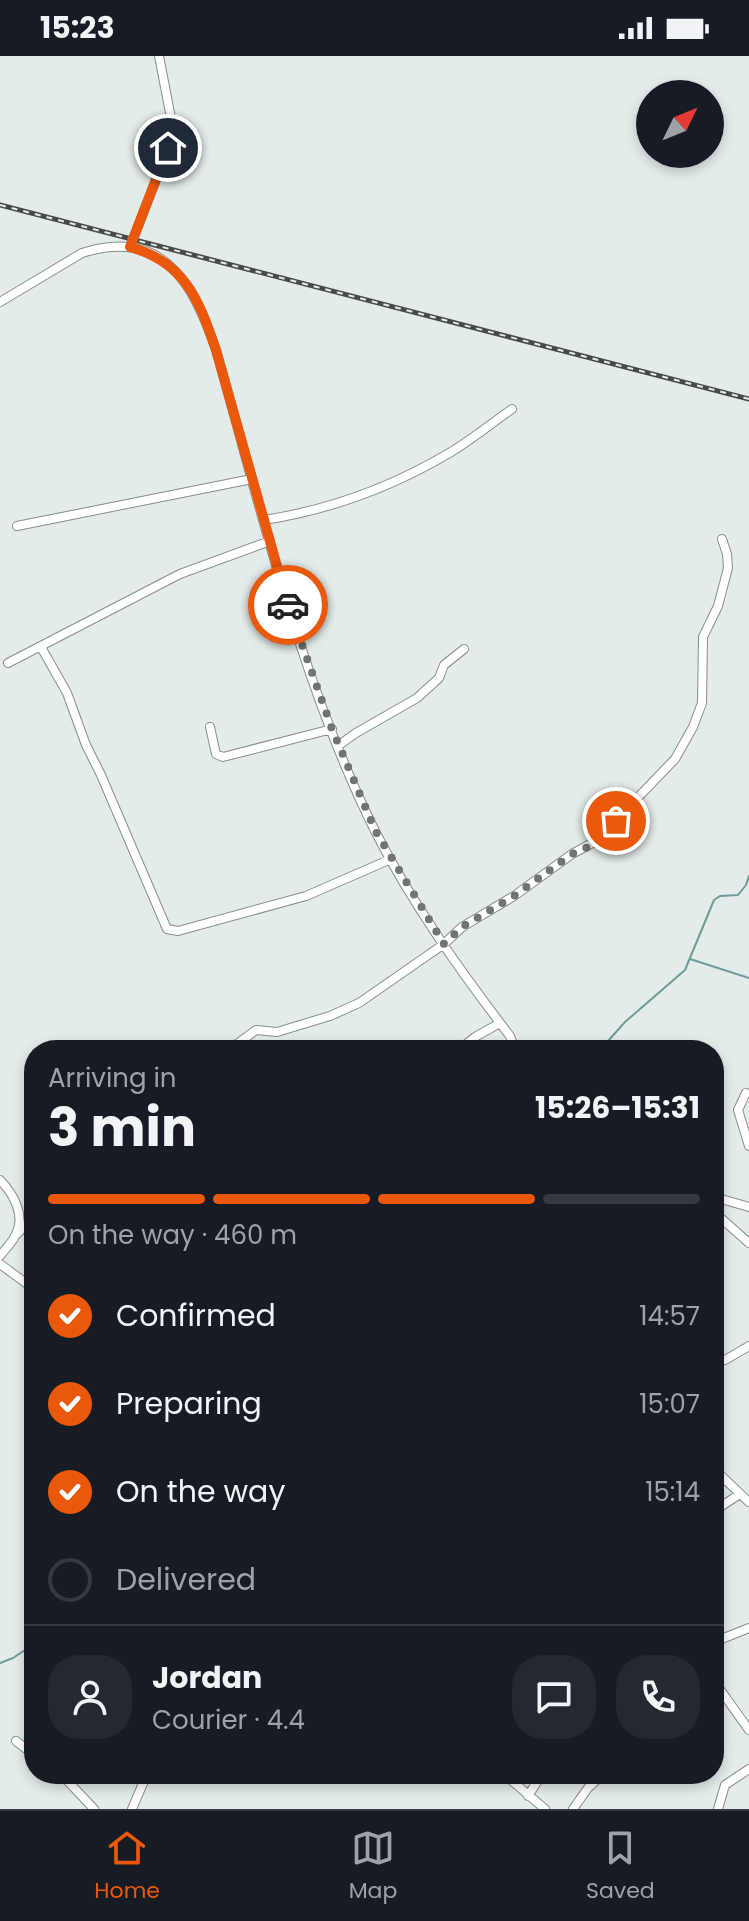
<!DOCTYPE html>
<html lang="en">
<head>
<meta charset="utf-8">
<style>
  :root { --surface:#171b24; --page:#242831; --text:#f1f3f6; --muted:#9ea1a6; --line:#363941; --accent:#ea580c }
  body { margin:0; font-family:Poppins,sans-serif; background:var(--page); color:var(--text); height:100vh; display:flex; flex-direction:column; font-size:30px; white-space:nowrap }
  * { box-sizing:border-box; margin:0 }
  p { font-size:26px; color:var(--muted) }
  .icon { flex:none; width:44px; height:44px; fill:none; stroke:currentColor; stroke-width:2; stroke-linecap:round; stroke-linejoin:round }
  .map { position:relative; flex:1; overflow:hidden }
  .details { position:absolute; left:24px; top:984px; width:700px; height:744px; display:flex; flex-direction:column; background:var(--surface); border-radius:32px; box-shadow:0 4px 12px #0003 }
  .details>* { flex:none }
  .needle { width:52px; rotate:47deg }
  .buttons { position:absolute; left:636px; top:24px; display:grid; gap:16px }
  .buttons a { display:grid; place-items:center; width:88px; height:88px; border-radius:50%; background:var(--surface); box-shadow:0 4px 12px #0003; font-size:40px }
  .pin { position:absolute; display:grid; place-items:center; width:68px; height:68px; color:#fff; margin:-34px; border:4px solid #fff; border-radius:50%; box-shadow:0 2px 8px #0007 }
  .courier { position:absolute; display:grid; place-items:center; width:80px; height:80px; margin:-40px; border:6px solid #ea580c; border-radius:50%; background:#fff; color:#222; box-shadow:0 2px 10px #0007 }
  .head em { font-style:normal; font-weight:700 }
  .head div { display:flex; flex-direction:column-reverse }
  .head { display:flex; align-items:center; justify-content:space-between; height:136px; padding:0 24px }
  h1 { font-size:52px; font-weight:700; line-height:60px }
  .bar { display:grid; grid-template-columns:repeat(4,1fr); gap:12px 8px; align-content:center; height:96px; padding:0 24px }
  .bar i { height:10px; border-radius:6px; background:var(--line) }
  .bar .selected { background:var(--accent) }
  .bar p { grid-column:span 4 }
  .line { display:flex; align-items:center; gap:20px; padding:0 24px; border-top:2px solid var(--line) }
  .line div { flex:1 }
  .round { display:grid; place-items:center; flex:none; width:84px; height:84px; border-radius:32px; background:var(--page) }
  ol { padding:0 24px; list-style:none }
  li { display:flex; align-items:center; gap:24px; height:88px }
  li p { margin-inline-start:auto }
  li .icon { padding:8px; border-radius:50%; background:var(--accent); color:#fff; stroke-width:4 }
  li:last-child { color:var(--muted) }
  li i { width:44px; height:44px; border:4px solid var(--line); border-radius:50% }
  .status { display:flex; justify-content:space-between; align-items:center; height:56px; padding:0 40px; background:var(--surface); direction:ltr }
  .status svg { height:22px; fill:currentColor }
  .tabs { display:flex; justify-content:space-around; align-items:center; height:112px; border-top:2px solid var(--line); background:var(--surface); font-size:22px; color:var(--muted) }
  .tabs a { display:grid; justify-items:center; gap:4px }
  .tabs .selected { color:var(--accent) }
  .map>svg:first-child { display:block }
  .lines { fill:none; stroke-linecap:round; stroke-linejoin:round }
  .stream { stroke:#6e9c99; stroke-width:2 }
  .street-casing { stroke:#878e8e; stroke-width:10 }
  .street { stroke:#fff; stroke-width:8 }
  .rail-casing { stroke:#464a49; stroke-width:5 }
  .rail { stroke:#e3ebeb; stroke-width:2; stroke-dasharray:6; stroke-linecap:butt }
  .done { stroke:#707574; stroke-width:8; stroke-dasharray:0 14.4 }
  .route { stroke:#ea580c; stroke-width:10 }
</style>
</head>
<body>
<div class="status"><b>15:23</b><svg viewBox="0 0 49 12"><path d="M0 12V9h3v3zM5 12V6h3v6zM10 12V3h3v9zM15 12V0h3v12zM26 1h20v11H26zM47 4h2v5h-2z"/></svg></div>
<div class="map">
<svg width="749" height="1753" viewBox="0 0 749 1753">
  <rect width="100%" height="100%" fill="#e3ebeb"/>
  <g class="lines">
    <path class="stream" d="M690,903L749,922
      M600,994L625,966L685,914L714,844L720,840L738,839L746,829L749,820
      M0,1607L13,1602L34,1588"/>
    <g class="street-casing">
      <path id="street" d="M130,191L171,85V62L159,0
        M0,246L82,197C163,171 193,227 216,294C262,456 300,625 376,777C413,849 461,916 510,980L515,994
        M264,464C329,454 394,430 451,396C472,383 492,367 512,353
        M17,470L252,423
        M41,591L67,637L86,689L101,719L167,873L178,875L306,840L391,803
        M8,607L180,518L270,485
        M210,671L216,698L223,701L332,673
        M339,689L356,677L417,642L439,622L444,609L464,593
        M229,994L256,974L277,976L330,960L359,947L444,888L462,871L514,840L572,798L596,785L675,703L693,671L702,647L703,581L718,550L728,512L727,498L722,483
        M459,994L475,981L500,967
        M746,1037L738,1054L749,1090
        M0,1124C13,1137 26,1160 16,1178C13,1186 5,1193 0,1200
        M714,1141L749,1151
        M714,1156L749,1187
        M18,1177L34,1160
        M0,1208L34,1233
        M714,1307L725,1304L749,1290
        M714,1413L749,1446
        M714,1455L740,1438
        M714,1586L749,1572
        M714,1625L749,1674
        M16,1685L34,1699
        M61,1718L94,1753
        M504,1718L545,1753
        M528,1740L542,1718
        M132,1753L147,1718
        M573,1753L588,1732L603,1718
        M718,1753L725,1729L749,1713"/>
    </g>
    <use href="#street" class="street"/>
    <g class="rail-casing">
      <path id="rail" d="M0,149L749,343"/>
    </g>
    <use href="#rail" class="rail"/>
  </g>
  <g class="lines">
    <path class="done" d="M288,549L332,673L376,776L444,888L462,871L514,840L572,798L585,793L616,765"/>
    <path class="route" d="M168,92L130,191C185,206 199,244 216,294L288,549"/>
  </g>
</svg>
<div class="buttons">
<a><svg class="needle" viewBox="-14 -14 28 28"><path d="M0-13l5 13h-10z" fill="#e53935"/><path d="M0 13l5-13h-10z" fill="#9ea1a6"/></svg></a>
</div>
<div class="pin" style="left:616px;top:765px;background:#ea580c"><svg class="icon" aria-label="bag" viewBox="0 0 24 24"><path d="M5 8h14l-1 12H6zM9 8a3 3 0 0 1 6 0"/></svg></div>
<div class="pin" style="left:168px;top:92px;background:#1f2937"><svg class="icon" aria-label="home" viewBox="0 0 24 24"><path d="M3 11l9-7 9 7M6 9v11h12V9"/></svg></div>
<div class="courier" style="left:288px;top:549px"><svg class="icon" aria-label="car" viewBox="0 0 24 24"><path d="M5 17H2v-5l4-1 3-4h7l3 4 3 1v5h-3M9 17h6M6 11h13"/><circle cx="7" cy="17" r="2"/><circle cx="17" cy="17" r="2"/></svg></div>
<section class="details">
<div class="head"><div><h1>3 min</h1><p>Arriving in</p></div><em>15:26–15:31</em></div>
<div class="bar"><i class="selected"></i><i class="selected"></i><i class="selected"></i><i></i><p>On the way · 460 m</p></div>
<ol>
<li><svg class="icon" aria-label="check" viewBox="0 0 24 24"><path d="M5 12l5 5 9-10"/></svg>Confirmed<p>14:57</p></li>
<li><svg class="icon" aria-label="check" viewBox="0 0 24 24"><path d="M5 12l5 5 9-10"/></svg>Preparing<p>15:07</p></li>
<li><svg class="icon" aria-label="check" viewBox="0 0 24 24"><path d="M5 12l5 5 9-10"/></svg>On the way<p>15:14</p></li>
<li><i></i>Delivered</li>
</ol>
<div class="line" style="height:144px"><a class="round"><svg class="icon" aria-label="person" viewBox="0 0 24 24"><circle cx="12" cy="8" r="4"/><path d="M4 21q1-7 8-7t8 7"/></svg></a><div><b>Jordan</b><p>Courier · 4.4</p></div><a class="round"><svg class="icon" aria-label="chat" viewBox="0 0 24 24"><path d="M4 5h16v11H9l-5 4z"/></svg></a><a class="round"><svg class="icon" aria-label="phone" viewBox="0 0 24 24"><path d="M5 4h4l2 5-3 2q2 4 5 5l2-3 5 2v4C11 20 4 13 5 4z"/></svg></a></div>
</section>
</div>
<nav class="tabs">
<a class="selected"><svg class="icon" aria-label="home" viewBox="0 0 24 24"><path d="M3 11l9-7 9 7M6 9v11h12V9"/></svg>Home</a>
<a><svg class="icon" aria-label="map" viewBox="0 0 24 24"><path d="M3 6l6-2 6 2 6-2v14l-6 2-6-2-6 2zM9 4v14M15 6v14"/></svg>Map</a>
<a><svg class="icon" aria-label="saved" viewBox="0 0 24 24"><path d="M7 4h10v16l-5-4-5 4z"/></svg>Saved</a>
</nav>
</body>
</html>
